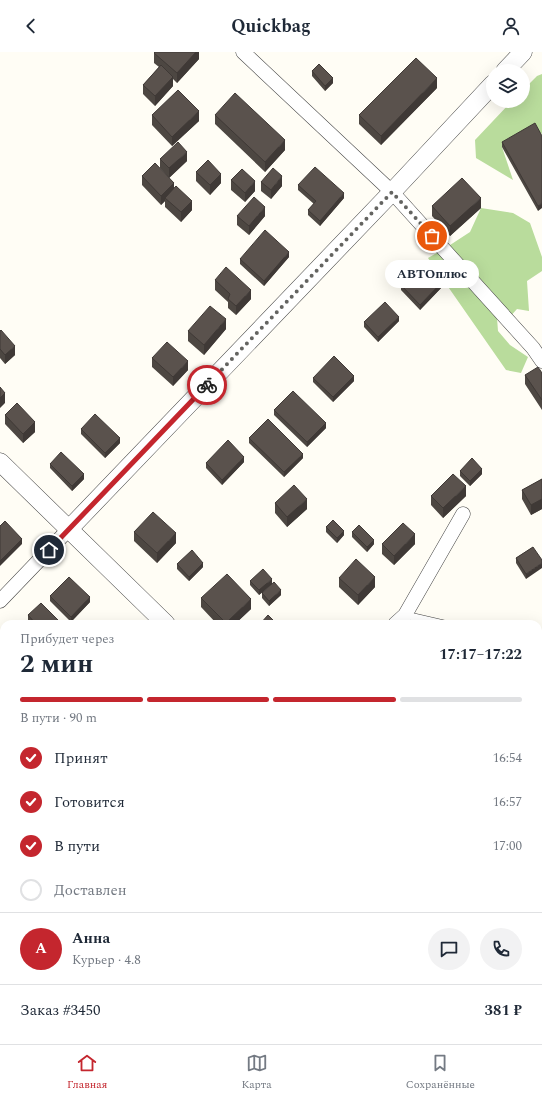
<!DOCTYPE html>
<html lang="ru">
<head>
<meta charset="utf-8">
<style>
  :root { --surface:#fff; --page:#f2f2f3; --text:#1f2937; --muted:#747a83; --line:#e0e1e3; --accent:#c4262e }
  body { margin:0; font-family:Spectral,serif; background:var(--page); color:var(--text); height:100vh; display:flex; flex-direction:column; font-size:15px; white-space:nowrap }
  * { box-sizing:border-box; margin:0 }
  p { font-size:13px; color:var(--muted) }
  .icon { flex:none; width:22px; height:22px; fill:none; stroke:currentColor; stroke-width:2; stroke-linecap:round; stroke-linejoin:round }
  .map { position:relative; flex:1; overflow:hidden }
  .sheet { position:absolute; left:0px; top:568px; width:542px; height:424px; display:flex; flex-direction:column; background:var(--surface); border-radius:12px 12px 0 0; box-shadow:0 4px 16px #0002 }
  .sheet>* { flex:none }
  .buttons { position:absolute; left:486px; top:12px; display:grid; gap:8px }
  .buttons a { display:grid; place-items:center; width:44px; height:44px; border-radius:50%; background:var(--surface); box-shadow:0 4px 16px #0002; font-size:20px }
  .pin { position:absolute; display:grid; place-items:center; width:34px; height:34px; color:#fff; margin:-17px; border:2px solid #fff; border-radius:50%; box-shadow:0 1px 4px #0007 }
  .courier { position:absolute; display:grid; place-items:center; width:40px; height:40px; margin:-20px; border:3px solid #c4262e; border-radius:50%; background:#fff; color:#222; box-shadow:0 1px 5px #0007 }
  .bubble { position:absolute; height:28px; border-radius:14px; background:var(--surface); box-shadow:0 4px 16px #0002; font-size:13px; font-weight:700; line-height:28px; text-align:center }
  .summary em { font-style:normal; font-weight:700 }
  .summary div { display:flex; flex-direction:column-reverse }
  .summary { display:flex; align-items:center; justify-content:space-between; height:68px; padding:0 20px }
  h1 { font-size:26px; font-weight:700; line-height:30px }
  .bar { display:grid; grid-template-columns:repeat(4,1fr); gap:6px 4px; align-content:center; height:48px; padding:0 20px }
  .bar i { height:5px; border-radius:3px; background:var(--line) }
  .bar .selected { background:var(--accent) }
  .bar p { grid-column:span 4 }
  .line { display:flex; align-items:center; gap:10px; padding:0 20px; border-top:1px solid var(--line) }
  .line div { flex:1 }
  .round { display:grid; place-items:center; flex:none; width:42px; height:42px; border-radius:21px; background:var(--page) }
  ol { padding:0 20px; list-style:none }
  li { display:flex; align-items:center; gap:12px; height:44px }
  li p { margin-inline-start:auto }
  li .icon { padding:4px; border-radius:50%; background:var(--accent); color:#fff; stroke-width:4 }
  li:last-child { color:var(--muted) }
  li i { width:22px; height:22px; border:2px solid var(--line); border-radius:50% }
  header { display:flex; justify-content:space-between; align-items:center; height:52px; padding:0 20px; background:var(--surface); font-size:18px; font-weight:700 }
  .dock { display:flex; justify-content:space-around; align-items:center; height:56px; border-top:1px solid var(--line); background:var(--surface); font-size:11px; color:var(--muted) }
  .dock a { display:grid; justify-items:center; gap:2px }
  .dock .selected { color:var(--accent) }
  .map>svg:first-child { display:block }
  .forest { fill:#b9dc9c }
  .lines { fill:none; stroke-linecap:round; stroke-linejoin:round }
  .service-casing { stroke:#444; stroke-width:8 }
  .minor-casing { stroke:#444; stroke-width:15 }
  .tertiary-casing { stroke:#444; stroke-width:19 }
  .service { stroke:#fff; stroke-width:7 }
  .minor { stroke:#fff; stroke-width:14 }
  .tertiary { stroke:#fff; stroke-width:18 }
  .wall { fill:#4d4742 }
  .shaded-wall { fill:#3f3936 }
  .building { fill:#5a524d; stroke:#3f3936 }
  .done { stroke:#646461; stroke-width:4; stroke-dasharray:0 7.2 }
  .route { stroke:#c4262e; stroke-width:5 }
</style>
</head>
<body>
<header><svg class="icon" aria-label="back" viewBox="0 0 24 24"><path d="M15 5l-7 7 7 7"/></svg>Quickbag<svg class="icon" aria-label="person" viewBox="0 0 24 24"><circle cx="12" cy="8" r="4"/><path d="M4 21q1-7 8-7t8 7"/></svg></header>
<div class="map">
<svg width="542" height="992" viewBox="0 0 542 992">
  <rect width="100%" height="100%" fill="#fffdf5"/>
  <path class="forest" d="M542,22V82L535,76L502,95L513,128L476,106L475,88L512,49H523V38L537,24Z
    M481,156L513,161L530,171L542,205V219L527,229L529,259L517,257L508,267L497,266L498,279L510,293L528,305L521,321L506,318L428,206L447,195L470,180Z"/>
  <g class="lines">
    <g class="service-casing">
      <path id="service" d="M405,563L444,572
        M538,590H542
        M538,803L542,807
        M538,929L542,925
        M334,988L338,992
        M132,992L136,988
        M256,992L257,988"/>
    </g>
    <g class="minor-casing">
      <path id="minor" d="M243,0L392,140L533,296L542,309
        M0,549L69,477
        M395,572L405,563L463,462"/>
    </g>
    <g class="tertiary-casing">
      <path id="tertiary" d="M505,19L523,0
        M0,410L166,572
        M69,477L392,140L493,32
        M538,937L542,941"/>
    </g>
    <use href="#service" class="service"/>
    <use href="#minor" class="minor"/>
    <use href="#tertiary" class="tertiary"/>
  </g>
  <path class="wall" d="M199,0V7L177,31L173,27V34L155,54L143,42V33L159,15L154,11V1Z
    M312,19L333,31L325,39L312,24Z
    M437,36L381,93L359,72V63Z
    M152,63L199,69L172,94L152,73Z
    M215,63L285,98L265,120L215,72Z
    M542,84L538,159L502,95V90Z
    M160,107L187,109L169,126L160,116Z
    M196,120L221,131L210,143L196,129Z
    M142,124L174,137L192,158L181,170L165,155V149L161,153L142,133Z
    M231,128L255,139L245,150L231,138Z
    M261,130L282,134L271,147L261,139Z
    M298,133L344,146L320,174L308,163V158L314,152L298,138Z
    M432,154L481,156L450,184L432,164Z
    M237,164H265L249,183L237,173Z
    M289,205L264,234L240,212V207Z
    M215,228L251,247L236,263L228,256V250L215,238Z
    M401,233L442,235L420,258L401,238Z
    M399,269L378,290L364,275V270Z
    M226,277L204,303L188,289V279Z
    M0,279L15,303L5,312L0,306Z
    M152,306L188,318L173,334L152,315Z
    M542,321V358L525,332V323Z
    M313,326L354,329L333,350L313,330Z
    M274,358L326,376L307,395L274,363Z
    M5,363L35,380L23,391L5,372Z
    M81,377L120,391L105,406L81,382Z
    M249,386L303,406L284,425L249,391Z
    M244,410L222,433L206,416V411Z
    M50,412L84,427L72,439L50,416Z
    M460,419L482,422L470,434L460,424Z
    M542,427V457L531,463L522,447V438Z
    M431,444H466L443,466L431,453Z
    M275,451L307,457L287,475L275,461Z
    M326,475L344,483L337,491L326,480Z
    M134,480L176,491L157,511L134,489Z
    M352,480L374,492L367,500L352,485Z
    M382,492H415L394,513L382,502Z
    M533,495L526,527L516,511V506Z
    M177,512L203,515L189,529L177,517Z
    M339,526L375,535L358,553L339,535Z
    M250,529L272,532L259,543L250,533Z
    M262,541L281,543L269,554L262,546Z
    M50,544L90,550L71,570L50,549Z
    M201,546L251,557L235,572H217L201,555Z
    M28,563L60,572H28Z
    M4,586V615L0,611V590Z
    M538,699H542V723L540,725L538,722Z
    M4,702V718L0,714V706Z
    M538,822L542,826V892L538,888Z
    M41,988H65V992H43L41,989Z
    M362,988H397L393,992H366Z
    M402,988H431L427,992H406Z"/>
  <path class="shaded-wall" d="M196,0H199V7L177,31V21Z
    M173,25V34L155,54V44Z
    M333,26V31L325,39V34Z
    M437,26V36L381,93V84Z
    M199,59V69L172,94V85Z
    M285,88V98L265,120V110Z
    M187,100V109L169,126V116Z
    M221,122V131L210,143V133Z
    M282,124V134L271,147V138Z
    M255,129V139L245,150V141Z
    M174,131V141L165,146V149L161,153V144Z
    M344,141V146L320,174V169Z
    M481,146V156L450,184V174Z
    M192,149V158L181,170V160Z
    M542,151V156L538,159V154Z
    M265,155V164L249,183V174Z
    M289,200V205L264,234V229Z
    M442,230V235L420,258V253Z
    M251,238V247L236,263V254Z
    M399,265V269L378,290V285Z
    M226,267V277L204,303V293Z
    M15,294V303L5,312V303Z
    M188,309V318L173,334V325Z
    M354,324V329L333,350V345Z
    M5,341V351L0,356V346Z
    M35,370V380L23,391V382Z
    M326,371V376L307,395V390Z
    M120,386V391L105,406V401Z
    M303,402V406L284,425V420Z
    M244,405V410L222,433V428Z
    M482,417V422L470,434V429Z
    M84,422V427L72,439V434Z
    M466,434V444L443,466V456Z
    M307,447V457L287,475V465Z
    M542,447V457L531,463V453Z
    M344,479V483L337,491V486Z
    M176,481V491L157,511V501Z
    M415,482V492L394,513V504Z
    M22,487V492L0,514V509Z
    M374,488V492L367,500V495Z
    M203,511V515L189,529V525Z
    M542,511V516L526,527V522Z
    M375,525V535L358,553V543Z
    M272,527V532L259,543V538Z
    M281,538V543L269,554V549Z
    M90,545V550L71,570V565Z
    M251,547V557L235,572H226V571Z
    M4,638V647L0,651V642Z
    M542,665V670L538,672V667Z
    M542,718V723L540,725V720Z
    M4,941V950L0,954V944Z
    M65,988V992H61Z
    M216,988H238L234,992H212Z
    M380,988H397L393,992H380Z
    M417,988H431L427,992H417Z"/>
  <path class="building" d="M155,0H196L177,21L154,1Z
    M416,6L437,26L381,84L359,63Z
    M319,12L333,26L325,34L312,19Z
    M161,13L173,25L155,44L143,33Z
    M178,38L199,59L172,85L152,63Z
    M235,41L285,88L265,110L215,63Z
    M535,71L542,84V151L538,154L502,90Z
    M178,90L187,100L169,116L160,107Z
    M208,108L221,122L210,133L196,120Z
    M155,111L174,131L161,144L142,124Z
    M315,115L344,141L320,169L308,158L316,149L298,133Z
    M273,116L282,124L271,138L261,130Z
    M242,117L255,129L245,141L231,128Z
    M462,126L481,146L450,174L432,154Z
    M176,134L192,149L181,160L165,146Z
    M254,145L265,155L249,174L237,164Z
    M265,178L289,200L264,229L240,207Z
    M422,211L442,230L420,253L401,233Z
    M226,215L251,238L236,254L228,247L230,242L215,228Z
    M385,250L399,265L378,285L364,270Z
    M210,254L226,267L204,293L188,279Z
    M1,278L15,294L5,303L0,297V279Z
    M167,290L188,309L173,325L152,306Z
    M334,304L354,324L333,345L313,326Z
    M538,315L542,321V348L525,323Z
    M0,335L5,341L0,346Z
    M293,339L326,371L307,390L274,358Z
    M17,351L35,370L23,382L5,363Z
    M95,362L120,386L105,401L81,377Z
    M268,367L303,402L284,420L249,386Z
    M228,388L244,405L222,428L206,411Z
    M61,400L84,422L72,434L50,412Z
    M472,406L482,417L470,429L460,419Z
    M453,422L466,434L443,456L431,444Z
    M542,427V447L531,453L522,438Z
    M294,433L307,447L287,465L275,451Z
    M153,460L176,481L157,501L134,480Z
    M333,468L344,479L337,486L326,475Z
    M5,469L22,487L0,509V474Z
    M403,471L415,482L394,504L382,492Z
    M359,473L374,488L367,495L352,480Z
    M533,495L542,508V511L526,522L516,506Z
    M192,498L203,511L189,525L177,512Z
    M356,507L375,525L358,543L339,526Z
    M263,517L272,527L259,538L250,529Z
    M227,522L251,547L226,571L201,546Z
    M69,525L90,545L71,565L50,544Z
    M274,530L281,538L269,549L262,541Z
    M41,551L60,570L58,572H36L28,563Z
    M268,563L277,572H260Z
    M4,586V606L0,602V590Z
    M0,623L4,628V638L0,642Z
    M542,631V665L538,667V634Z
    M541,697L542,699V718L540,720L538,717V699Z
    M4,702V713L0,709V706Z
    M538,822L542,826V882L538,878Z
    M0,915L4,920V941L0,944Z
    M44,988H65L61,992H48Z
    M168,988H216L212,992H165Z
    M498,988H508L513,992H495Z"/>
  <g class="lines">
    <path class="done" d="M207,333L392,140L432,184"/>
    <path class="route" d="M49,498L207,333"/>
  </g>
</svg>
<div class="buttons">
<a><svg class="icon" aria-label="layers" viewBox="0 0 24 24"><path d="M12 4l9 5-9 5-9-5zM3 14l9 5 9-5"/></svg></a>
</div>
<div class="pin" style="left:432px;top:184px;background:#ea580c"><svg class="icon" aria-label="bag" viewBox="0 0 24 24"><path d="M5 8h14l-1 12H6zM9 8a3 3 0 0 1 6 0"/></svg></div>
<div class="pin" style="left:49px;top:498px;background:#1f2937"><svg class="icon" aria-label="home" viewBox="0 0 24 24"><path d="M3 11l9-7 9 7M6 9v11h12V9"/></svg></div>
<div class="courier" style="left:207px;top:333px"><svg class="icon" aria-label="bike" viewBox="0 0 24 24"><circle cx="6" cy="16" r="4"/><circle cx="18" cy="16" r="4"/><path d="M6 16l4-8h5l3 8M10 8l3 8H6M13 5h3"/></svg></div>
<div class="bubble" style="left:385px;top:208px;width:94px">АВТОплюс</div>
<section class="sheet">
<div class="summary"><div><h1>2 мин</h1><p>Прибудет через</p></div><em>17:17–17:22</em></div>
<div class="bar"><i class="selected"></i><i class="selected"></i><i class="selected"></i><i></i><p>В пути · 90 m</p></div>
<ol>
<li><svg class="icon" aria-label="check" viewBox="0 0 24 24"><path d="M5 12l5 5 9-10"/></svg>Принят<p>16:54</p></li>
<li><svg class="icon" aria-label="check" viewBox="0 0 24 24"><path d="M5 12l5 5 9-10"/></svg>Готовится<p>16:57</p></li>
<li><svg class="icon" aria-label="check" viewBox="0 0 24 24"><path d="M5 12l5 5 9-10"/></svg>В пути<p>17:00</p></li>
<li><i></i>Доставлен</li>
</ol>
<div class="line" style="height:72px"><b class="round" style="background:var(--accent);color:#fff">А</b><div><b>Анна</b><p>Курьер · 4.8</p></div><a class="round"><svg class="icon" aria-label="chat" viewBox="0 0 24 24"><path d="M4 5h16v11H9l-5 4z"/></svg></a><a class="round"><svg class="icon" aria-label="phone" viewBox="0 0 24 24"><path d="M5 4h4l2 5-3 2q2 4 5 5l2-3 5 2v4C11 20 4 13 5 4z"/></svg></a></div>
<div class="line" style="height:52px"><div>Заказ #3450</div><b>381 ₽</b></div>
</section>
</div>
<nav class="dock">
<a class="selected"><svg class="icon" aria-label="home" viewBox="0 0 24 24"><path d="M3 11l9-7 9 7M6 9v11h12V9"/></svg>Главная</a>
<a><svg class="icon" aria-label="map" viewBox="0 0 24 24"><path d="M3 6l6-2 6 2 6-2v14l-6 2-6-2-6 2zM9 4v14M15 6v14"/></svg>Карта</a>
<a><svg class="icon" aria-label="saved" viewBox="0 0 24 24"><path d="M7 4h10v16l-5-4-5 4z"/></svg>Сохранённые</a>
</nav>
</body>
</html>
